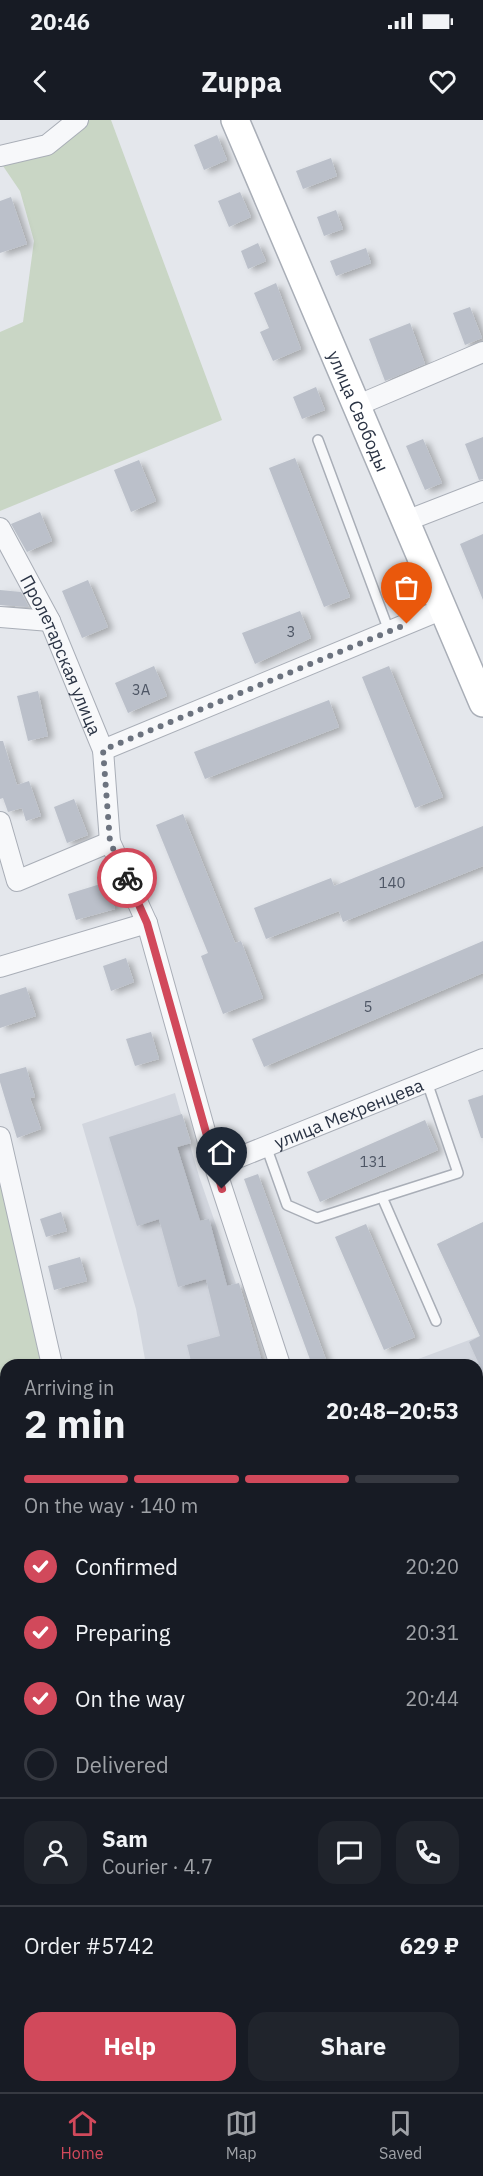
<!DOCTYPE html>
<html lang="en">
<head>
<meta charset="utf-8">
<style>
  :root { --surface:#171b24; --page:#20242c; --text:#f1f3f6; --muted:#9ea1a6; --line:#363941; --accent:#d1495b }
  body { margin:0; font-family:"IBM Plex Sans",sans-serif; background:var(--page); color:var(--text); height:100vh; display:flex; flex-direction:column; font-size:22px; white-space:nowrap }
  * { box-sizing:border-box; margin:0 }
  p { font-size:20px; color:var(--muted) }
  .icon { flex:none; width:33px; height:33px; fill:none; stroke:currentColor; stroke-width:2; stroke-linecap:round; stroke-linejoin:round }
  .map { position:relative; flex:1; overflow:hidden }
  .drawer { position:absolute; left:0px; top:1239px; width:483px; height:734px; display:flex; flex-direction:column; background:var(--surface); border-radius:18px 18px 0 0; box-shadow:0 2px 4px #0004 }
  .drawer>* { flex:none }
  .pin { position:absolute; display:grid; place-items:center; width:51px; height:51px; color:#fff; margin:-62px -26px; border-radius:50% 50% 50% 0; rotate:-45deg; box-shadow:0 0 6px #0007 }
  .pin .icon { rotate:45deg }
  .courier { position:absolute; display:grid; place-items:center; width:60px; height:60px; margin:-30px; border:4px solid #d1495b; border-radius:50%; background:#fff; color:#222; box-shadow:0 2px 8px #0007 }
  .headline em { font-style:normal; font-weight:800 }
  .headline div { display:flex; flex-direction:column-reverse }
  .headline { display:flex; align-items:center; justify-content:space-between; height:102px; padding:0 24px }
  h1 { font-size:39px; font-weight:800; line-height:45px }
  .bar { display:grid; grid-template-columns:repeat(4,1fr); gap:9px 6px; align-content:center; height:72px; padding:0 24px }
  .bar i { height:8px; border-radius:4px; background:var(--line) }
  .bar .active { background:var(--accent) }
  .bar p { grid-column:span 4 }
  .line { display:flex; align-items:center; gap:15px; padding:0 24px; border-top:2px solid var(--line) }
  .line div { flex:1 }
  .round { display:grid; place-items:center; flex:none; width:63px; height:63px; border-radius:18px; background:var(--page) }
  ol { padding:0 24px; list-style:none }
  li { display:flex; align-items:center; gap:18px; height:66px }
  li p { margin-inline-start:auto }
  li .icon { padding:6px; border-radius:50%; background:var(--accent); color:#fff; stroke-width:4 }
  li:last-child { color:var(--muted) }
  li i { width:33px; height:33px; border:3px solid var(--line); border-radius:50% }
  .button { display:flex; gap:12px; margin-top:auto; padding:12px 24px }
  .button a { flex:1; height:69px; border-radius:18px; background:var(--accent); color:#fff; font-size:24px; font-weight:800; line-height:69px; text-align:center }
  .button a+a { background:var(--page); color:var(--text) }
  .status { display:flex; justify-content:space-between; align-items:center; height:42px; padding:0 30px; background:var(--surface); direction:ltr }
  .status svg { height:16px; fill:currentColor }
  header { display:flex; justify-content:space-between; align-items:center; height:78px; padding:0 24px; background:var(--surface); font-size:27px; font-weight:800 }
  .tab-bar { display:flex; justify-content:space-around; align-items:center; height:84px; border-top:2px solid var(--line); background:var(--surface); font-size:16px; color:var(--muted) }
  .tab-bar a { display:grid; justify-items:center; gap:3px }
  .tab-bar .active { color:var(--accent) }
  .map>svg:first-child { display:block }
  .built { fill:#d2d6de }
  .green { fill:#c9d6c5 }
  .building { fill:#bbc0ca; filter:url(#shadow) }
  .lines { fill:none; stroke-linecap:round; stroke-linejoin:round }
  .service-casing { stroke:#a9aeb7; stroke-width:12 }
  .minor-casing { stroke:#a9aeb7; stroke-width:22 }
  .secondary-casing { stroke:#a9aeb7; stroke-width:30 }
  .service { stroke:#f7f8fa; stroke-width:9 }
  .minor { stroke:#f7f8fa; stroke-width:20 }
  .secondary { stroke:#fff; stroke-width:27 }
  .done { stroke:#6c737f; stroke-width:6; stroke-dasharray:0 10.8 }
  .route { stroke:#d1495b; stroke-width:8 }
  .labels { text-anchor:middle; dominant-baseline:central; stroke-width:4.5; stroke-linejoin:round; paint-order:stroke }
  .number-label { font-size:15px; fill:#4f5766 }
  .street-label { font-size:18px; fill:#2b3445; stroke:#f4f6f9 }
</style>
</head>
<body>
<div class="status"><b>20:46</b><svg viewBox="0 0 49 12"><path d="M0 12V9h3v3zM5 12V6h3v6zM10 12V3h3v9zM15 12V0h3v12zM26 1h20v11H26zM47 4h2v5h-2z"/></svg></div>
<header><svg class="icon" aria-label="back" viewBox="0 0 24 24"><path d="M15 5l-7 7 7 7"/></svg>Zuppa<svg class="icon" aria-label="heart" viewBox="0 0 24 24"><path d="M12 20l-8-8c-3-5 5-10 8-4 3-6 11-1 8 4z"/></svg></header>
<div class="map">
<svg width="483" height="1972" viewBox="0 0 483 1972">
  <defs>
    <filter id="shadow"><feDropShadow dx="5.5" dy="3" stdDeviation="3" flood-color="#0004"/></filter>
  </defs>
  <rect width="100%" height="100%" fill="#e4e7ec"/>
  <path class="built" d="M175,973L199,1056L264,1245H146L136,1189L82,1004Z
    M481,1103L483,1108V1704L477,1706V1245H402L480,1216L437,1124Z
    M6,1406V1829L0,1830V1409Z"/>
  <path class="green" d="M86,0H111L222,300L0,391V212L23,202L34,121L20,71L3,46L49,32Z
    M0,1056L41,1245H6V1406L0,1409Z"/>
  <path class="building" d="M217,15L227,40L204,50L194,25Z
    M331,38L337,56L303,69L296,51Z
    M240,72L251,97L229,107L218,81Z
    M11,77L27,124L0,133V81Z
    M336,90L343,109L324,116L317,97Z
    M258,123L266,141L248,149L241,131Z
    M366,128L371,143L336,156L330,141Z
    M276,163L301,229L273,241L260,212L269,208L254,173Z
    M470,187L482,218L465,225L453,193Z
    M410,203L425,244L385,261L369,219Z
    M316,267L325,290L302,299L293,277Z
    M483,317V359L479,360L465,324Z
    M423,319L442,363L425,370L406,326Z
    M295,338L350,477L324,487L269,348Z
    M139,340L156,381L131,392L114,350Z
    M40,392L52,421L27,432L11,404Z
    M483,414V480L460,424Z
    M88,460L108,507L82,518L62,471Z
    M0,470L21,472L29,487L0,485Z
    M300,491L311,518L255,544L242,513Z
    M154,546L167,576L128,593L115,563Z
    M389,546L443,677L415,688L362,557Z
    M38,571L48,616L28,621L17,576Z
    M329,580L339,607L205,659L194,632Z
    M0,621H3L17,665L29,661L41,696L26,701L22,688L8,692L3,678L0,679Z
    M74,679L88,715L67,723L54,687Z
    M183,694L235,823L241,821L263,878L223,894L201,836L208,833L156,705Z
    M483,706V746L343,802L339,791L266,819L254,788L331,758L334,766Z
    M107,762L115,789L76,800L68,774Z
    M483,821V853L264,947L252,919Z
    M126,838L134,862L111,871L103,846Z
    M26,867L36,896L0,908V875Z
    M151,912L159,939L135,946L126,919Z
    M26,947L35,977L30,978L41,1009L17,1018L0,962V954Z
    M483,975V1018H481L468,980Z
    M182,994L191,1023L177,1027L200,1101L209,1099L227,1166L239,1163L263,1245H192L187,1225L220,1216L206,1159L178,1167L159,1099L137,1106L109,1017Z
    M425,1000L438,1030L320,1082L307,1052Z
    M258,1054L328,1245H312L244,1059Z
    M61,1092L67,1111L46,1117L40,1099Z
    M483,1102V1253L469,1222L480,1216L437,1124Z
    M366,1104L415,1217L384,1230L335,1117Z
    M80,1137L87,1161L54,1170L48,1146Z"/>
  <g class="lines">
    <g class="service-casing">
      <path id="service" d="M318,320L389,511
        M266,1026L287,1085L317,1098L458,1053L427,962
        M382,1077L436,1201
        M477,1401L483,1396
        M0,1453L6,1452
        M477,1541L483,1565
        M0,1582L6,1581
        M477,1618L483,1617"/>
    </g>
    <g class="minor-casing">
      <g id="minor">
        <path d="M0,36L47,25L78,0"/>
        <path d="M356,286L483,232"/>
        <path d="M406,401L483,371"/>
        <path id="s1" d="M0,408L50,501L103,630L110,722L147,803L215,1047L280,1245"/>
        <path d="M0,497L50,501"/>
        <path d="M103,630L443,489"/>
        <path d="M0,702L17,761L110,722"/>
        <path d="M0,847L147,803"/>
        <path d="M0,1017L52,1245"/>
        <path id="s2" d="M215,1047L483,939"/>
        <path d="M477,1732L483,1730"/>
        <path d="M477,1928L483,1926"/>
        <path d="M143,1966L145,1972"/>
        <path d="M364,1972L378,1966"/>
      </g>
    </g>
    <g class="secondary-casing">
      <g id="secondary">
        <path id="s3" d="M235,0L483,583"/>
      </g>
    </g>
    <use href="#service" class="service"/>
    <use href="#minor" class="minor"/>
    <use href="#secondary" class="secondary"/>
  </g>
  <g class="lines">
    <path class="done" d="M127,758L110,722L103,630L407,504"/>
    <path class="route" d="M127,758L147,803L222,1069"/>
  </g>
  <g class="labels">
    <g class="number-label">
      <text x="291" y="511">3</text>
      <text x="141" y="569">3А</text>
      <text x="392" y="762">140</text>
      <text x="368" y="886">5</text>
      <text x="373" y="1041">131</text>
    </g>
    <g class="street-label">
      <text stroke="none"><textPath href="#s3" startOffset="316">улица Свободы</textPath></text>
      <text stroke="none"><textPath href="#s1" startOffset="141">Пролетарская улица</textPath></text>
      <text stroke="none"><textPath href="#s2" startOffset="144">улица Мехренцева</textPath></text>
    </g>
  </g>
</svg>
<div class="pin" style="left:407px;top:504px;background:#ea580c"><svg class="icon" aria-label="bag" viewBox="0 0 24 24"><path d="M5 8h14l-1 12H6zM9 8a3 3 0 0 1 6 0"/></svg></div>
<div class="pin" style="left:222px;top:1069px;background:#1f2937"><svg class="icon" aria-label="home" viewBox="0 0 24 24"><path d="M3 11l9-7 9 7M6 9v11h12V9"/></svg></div>
<div class="courier" style="left:127px;top:758px"><svg class="icon" aria-label="bike" viewBox="0 0 24 24"><circle cx="6" cy="16" r="4"/><circle cx="18" cy="16" r="4"/><path d="M6 16l4-8h5l3 8M10 8l3 8H6M13 5h3"/></svg></div>
<section class="drawer">
<div class="headline"><div><h1>2 min</h1><p>Arriving in</p></div><em>20:48–20:53</em></div>
<div class="bar"><i class="active"></i><i class="active"></i><i class="active"></i><i></i><p>On the way · 140 m</p></div>
<ol>
<li><svg class="icon" aria-label="check" viewBox="0 0 24 24"><path d="M5 12l5 5 9-10"/></svg>Confirmed<p>20:20</p></li>
<li><svg class="icon" aria-label="check" viewBox="0 0 24 24"><path d="M5 12l5 5 9-10"/></svg>Preparing<p>20:31</p></li>
<li><svg class="icon" aria-label="check" viewBox="0 0 24 24"><path d="M5 12l5 5 9-10"/></svg>On the way<p>20:44</p></li>
<li><i></i>Delivered</li>
</ol>
<div class="line" style="height:108px"><a class="round"><svg class="icon" aria-label="person" viewBox="0 0 24 24"><circle cx="12" cy="8" r="4"/><path d="M4 21q1-7 8-7t8 7"/></svg></a><div><b>Sam</b><p>Courier · 4.7</p></div><a class="round"><svg class="icon" aria-label="chat" viewBox="0 0 24 24"><path d="M4 5h16v11H9l-5 4z"/></svg></a><a class="round"><svg class="icon" aria-label="phone" viewBox="0 0 24 24"><path d="M5 4h4l2 5-3 2q2 4 5 5l2-3 5 2v4C11 20 4 13 5 4z"/></svg></a></div>
<div class="line" style="height:78px"><div>Order #5742</div><b>629 ₽</b></div>
<div class="button"><a>Help</a><a>Share</a></div>
</section>
</div>
<nav class="tab-bar">
<a class="active"><svg class="icon" aria-label="home" viewBox="0 0 24 24"><path d="M3 11l9-7 9 7M6 9v11h12V9"/></svg>Home</a>
<a><svg class="icon" aria-label="map" viewBox="0 0 24 24"><path d="M3 6l6-2 6 2 6-2v14l-6 2-6-2-6 2zM9 4v14M15 6v14"/></svg>Map</a>
<a><svg class="icon" aria-label="saved" viewBox="0 0 24 24"><path d="M7 4h10v16l-5-4-5 4z"/></svg>Saved</a>
</nav>
</body>
</html>
